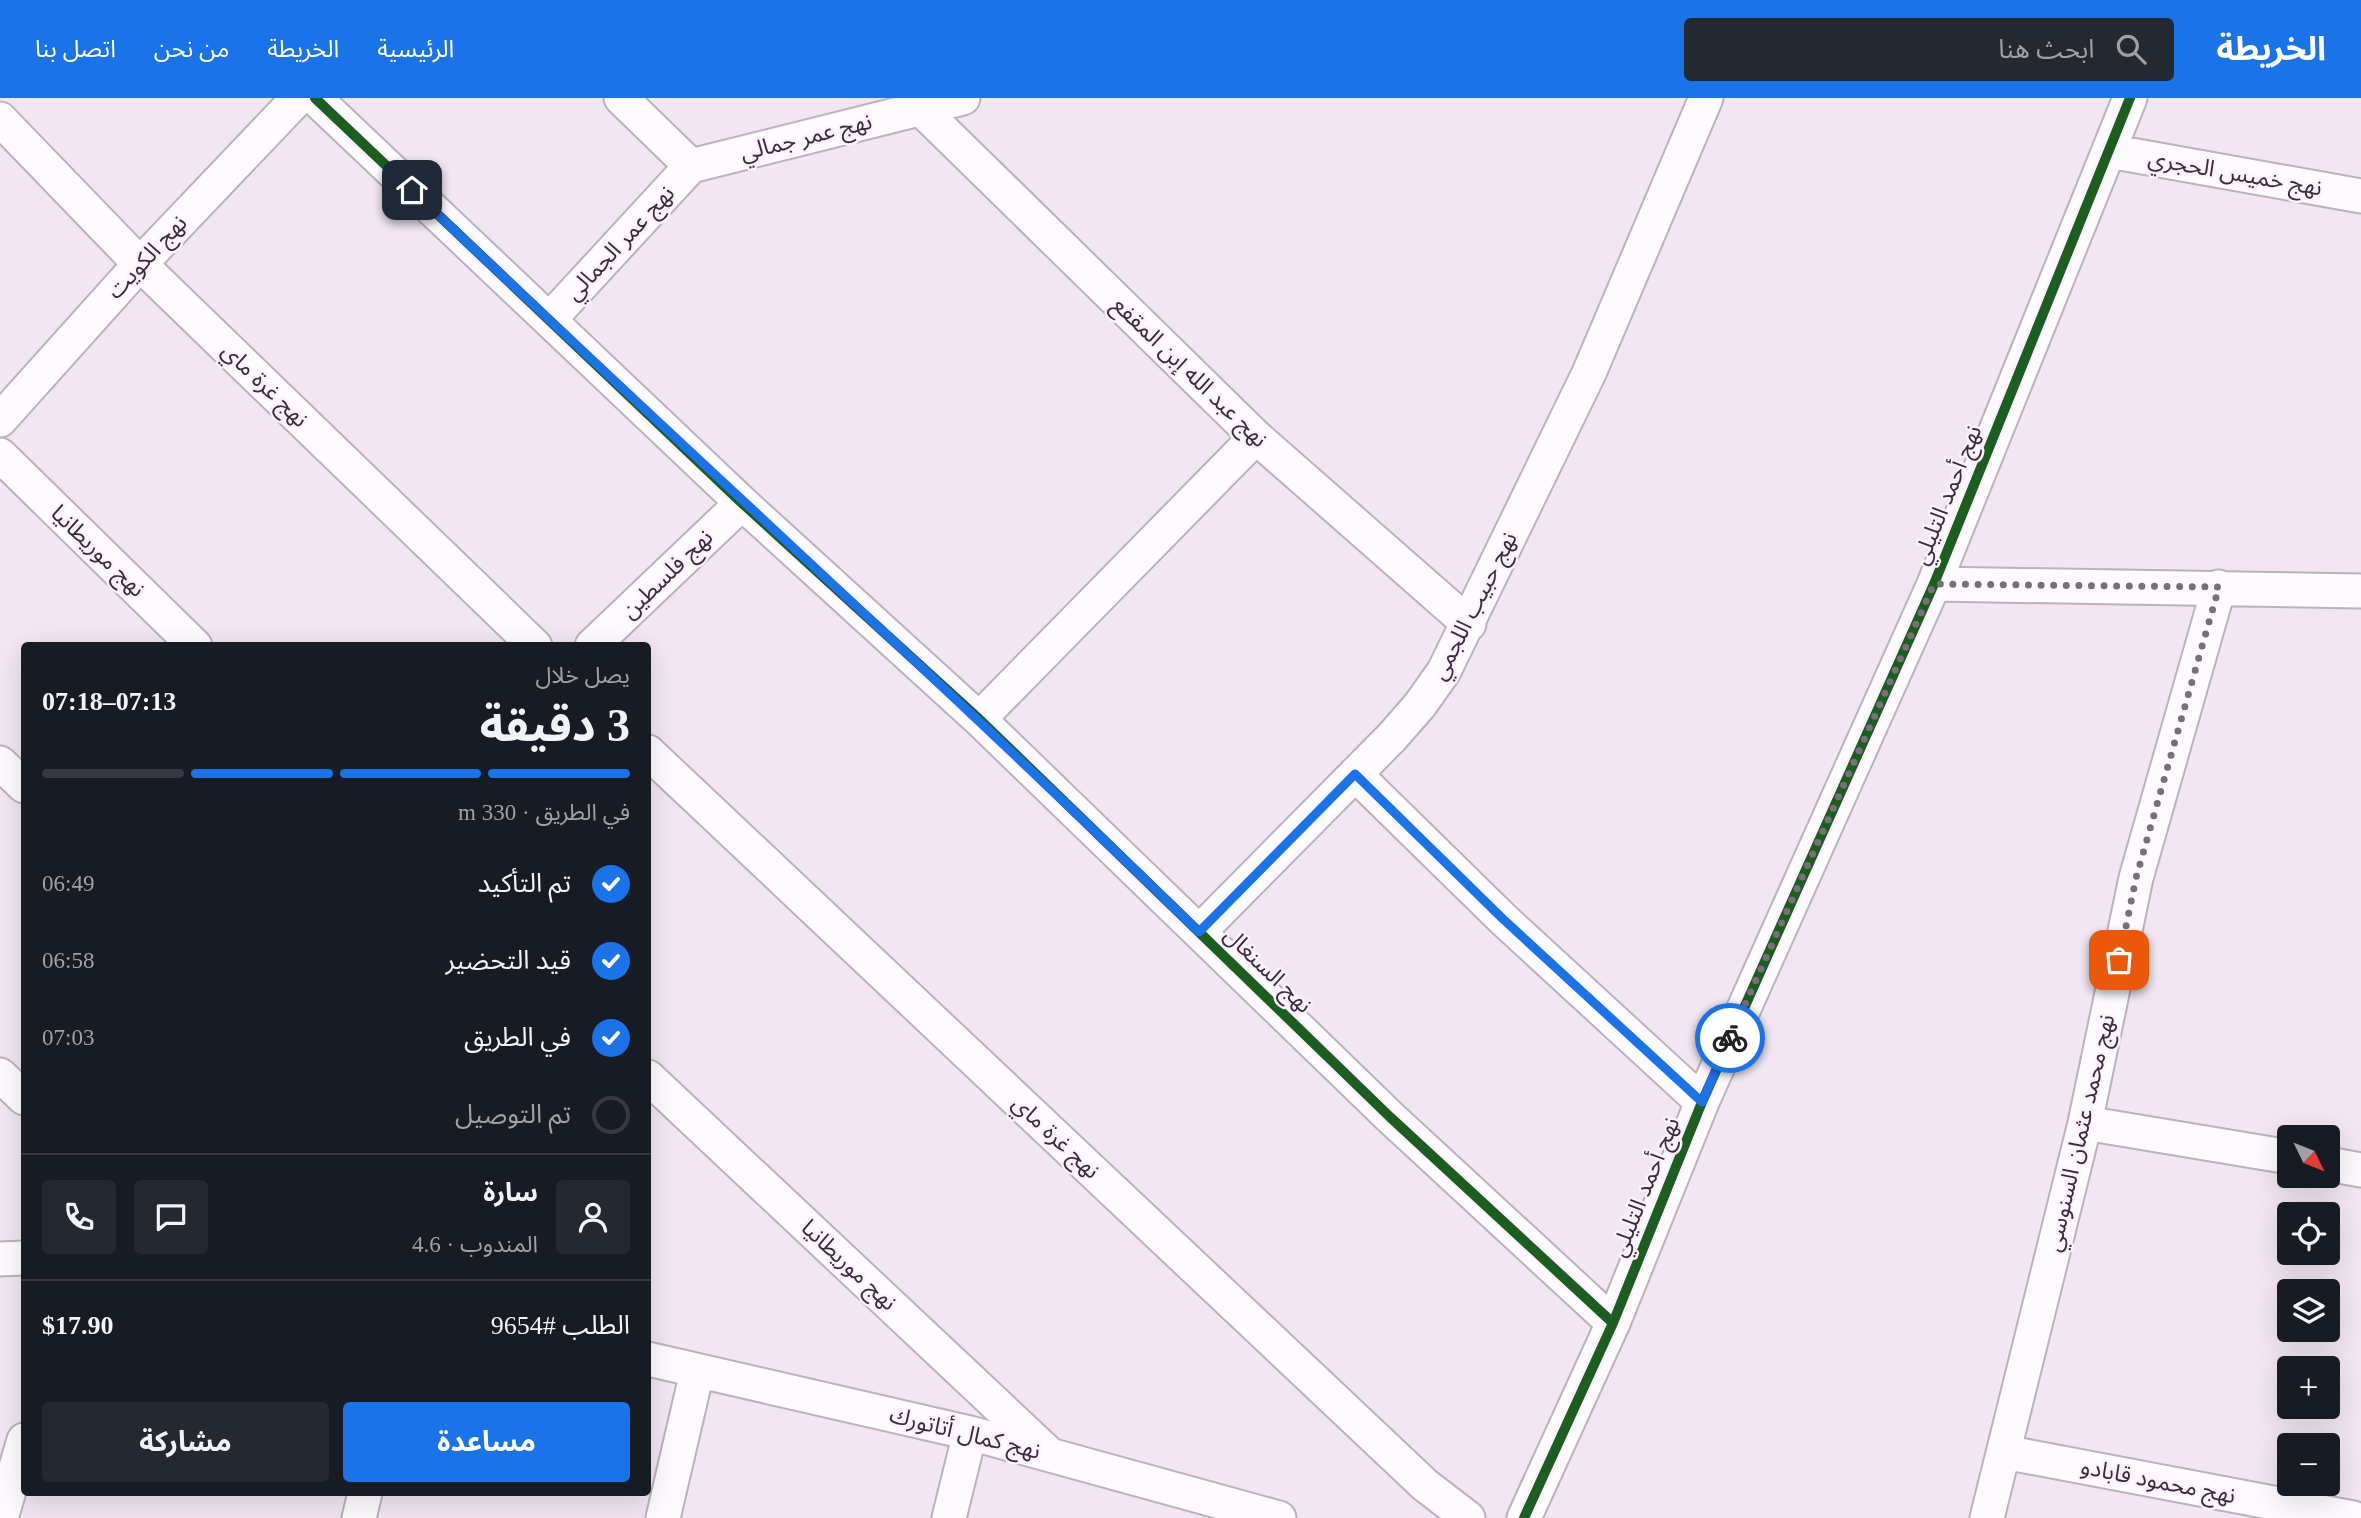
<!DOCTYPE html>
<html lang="ar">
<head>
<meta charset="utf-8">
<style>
  :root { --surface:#171b24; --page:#242831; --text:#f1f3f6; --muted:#9ea1a6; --line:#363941; --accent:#1a73e8 }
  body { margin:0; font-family:"Times New Roman","Noto Sans Arabic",serif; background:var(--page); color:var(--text); direction:rtl; height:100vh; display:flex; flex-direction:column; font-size:26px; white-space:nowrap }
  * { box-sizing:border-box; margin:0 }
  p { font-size:23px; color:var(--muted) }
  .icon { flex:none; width:38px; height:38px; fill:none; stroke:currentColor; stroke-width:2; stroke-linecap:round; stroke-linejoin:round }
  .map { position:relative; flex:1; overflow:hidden; direction:ltr }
  .drawer { position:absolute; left:21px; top:544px; width:630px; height:854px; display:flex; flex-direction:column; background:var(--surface); border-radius:7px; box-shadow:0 7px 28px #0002; direction:rtl }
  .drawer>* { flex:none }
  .needle { width:46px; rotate:133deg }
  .buttons { position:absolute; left:2277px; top:1027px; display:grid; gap:14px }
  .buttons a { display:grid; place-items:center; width:63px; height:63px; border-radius:7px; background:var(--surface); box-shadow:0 7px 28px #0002; font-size:35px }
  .pin { position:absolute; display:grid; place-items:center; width:60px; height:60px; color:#fff; margin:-30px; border-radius:14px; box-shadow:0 4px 10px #0006 }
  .courier { position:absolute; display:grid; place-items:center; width:70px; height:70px; margin:-35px; border:5px solid #1a73e8; border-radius:50%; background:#fff; color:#222; box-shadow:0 2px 9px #0007 }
  .headline em { font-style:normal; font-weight:700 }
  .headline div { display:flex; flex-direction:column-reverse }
  .headline { display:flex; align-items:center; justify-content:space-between; height:119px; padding:0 21px }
  h1 { font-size:46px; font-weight:700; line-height:52px }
  .bar { display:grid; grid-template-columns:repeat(4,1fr); gap:10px 7px; align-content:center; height:84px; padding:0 21px }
  .bar i { height:9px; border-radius:5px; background:var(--line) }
  .bar .current { background:var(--accent) }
  .bar p { grid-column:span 4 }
  .line { display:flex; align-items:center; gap:18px; padding:0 21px; border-top:2px solid var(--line) }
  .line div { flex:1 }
  .round { display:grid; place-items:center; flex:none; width:74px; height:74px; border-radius:7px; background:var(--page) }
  ol { padding:0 21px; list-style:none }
  li { display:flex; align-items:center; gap:21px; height:77px }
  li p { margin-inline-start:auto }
  li .icon { padding:7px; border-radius:50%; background:var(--accent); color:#fff; stroke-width:4 }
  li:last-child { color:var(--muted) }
  li i { width:38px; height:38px; border:4px solid var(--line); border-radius:50% }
  .primary-button { display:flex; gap:14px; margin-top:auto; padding:14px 21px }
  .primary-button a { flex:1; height:80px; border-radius:7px; background:var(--accent); color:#fff; font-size:28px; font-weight:700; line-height:80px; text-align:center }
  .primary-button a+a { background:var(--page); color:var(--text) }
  header { display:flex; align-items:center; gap:42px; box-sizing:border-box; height:98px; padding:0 35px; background:var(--accent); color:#fff }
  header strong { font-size:33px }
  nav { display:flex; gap:38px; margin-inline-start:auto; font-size:24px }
  .search { width:490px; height:63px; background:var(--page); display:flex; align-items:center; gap:18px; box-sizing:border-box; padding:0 24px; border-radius:7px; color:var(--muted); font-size:26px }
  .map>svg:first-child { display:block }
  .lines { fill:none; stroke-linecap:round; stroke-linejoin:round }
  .minor-casing { stroke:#bbb2bb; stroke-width:37 }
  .minor { stroke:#fdfbfd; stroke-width:33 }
  .cycleway-casing { stroke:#fdf1ff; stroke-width:15 }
  .cycleway { stroke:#1b5e20; stroke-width:10 }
  .done { stroke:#786f79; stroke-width:7; stroke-dasharray:0 12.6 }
  .route { stroke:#1a73e8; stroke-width:9 }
  .labels { text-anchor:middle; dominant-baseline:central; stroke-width:5; stroke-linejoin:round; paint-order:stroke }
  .street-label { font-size:23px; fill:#372f38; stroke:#fdf1ff }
</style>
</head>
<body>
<header>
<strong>الخريطة</strong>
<div class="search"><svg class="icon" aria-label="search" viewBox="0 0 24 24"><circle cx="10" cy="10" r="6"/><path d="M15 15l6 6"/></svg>ابحث هنا</div>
<nav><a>الرئيسية</a><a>الخريطة</a><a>من نحن</a><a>اتصل بنا</a></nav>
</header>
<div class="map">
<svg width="2361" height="1420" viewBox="0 0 2361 1420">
  <rect width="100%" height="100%" fill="#f1e6f2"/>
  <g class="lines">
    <g class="minor-casing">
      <path id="minor" d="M315,0L742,405L979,621L1390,1019L1613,1225
        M621,0L691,68
        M921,11L1256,339L1469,526
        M0,21L140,166L535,548
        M2109,53L2361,98
        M691,68L963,0
        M549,222L691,68
        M0,322L140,166L298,0
        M0,357L195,548
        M1934,486L2361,493
        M592,548L742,405
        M979,621L1256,339
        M648,654L1425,1387L1468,1420
        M0,665L24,688
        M1355,676L1503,821L1702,1004
        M1199,834L1392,639L1420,607L1444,573L1589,275L1706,0
        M0,977L24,1000
        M648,979L1047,1354
        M2085,1025L2289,1059
        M2328,1066L2361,1072
        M0,1161L24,1160
        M648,1261L970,1335L1279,1420
        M2004,1354L2353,1420
        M1,1420L24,1342
        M359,1420L365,1395
        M663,1420L697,1274
        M949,1420L970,1335
        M1524,1420L1613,1225L1702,1004L1934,486L2130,0
        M1987,1420L2085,1025L2136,780L2219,489"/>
    </g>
    <use href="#minor" class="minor"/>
    <g class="cycleway-casing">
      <path id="cycleway" d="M315,0L742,405L979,621L1390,1019L1613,1225
        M1524,1420L1613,1225L1702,1004L1934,486L2130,0"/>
    </g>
    <use href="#cycleway" class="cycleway"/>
  </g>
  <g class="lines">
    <path class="done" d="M1730,940L1934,486L2219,489L2136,780L2119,862"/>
    <path class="route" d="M412,92C673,341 941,582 1199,834L1355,676L1503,821L1702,1004L1730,940"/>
  </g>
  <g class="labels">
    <g class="street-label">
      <text transform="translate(806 39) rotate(-14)">نهج عمر جمالي</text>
      <text transform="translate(2235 75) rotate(10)">نهج خميس الحجري</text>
      <text transform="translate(620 145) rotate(-47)">نهج عمر الجمالي</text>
      <text transform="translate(147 159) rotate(-47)">نهج الكويت</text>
      <text transform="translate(1190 274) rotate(44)">نهج عبد الله إبن المقفع</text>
      <text transform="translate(265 287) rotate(44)">نهج غرة ماي</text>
      <text transform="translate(1947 397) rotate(-68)">نهج أحمد التليلي</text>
      <text transform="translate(98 453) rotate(44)">نهج موريطانيا</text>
      <text transform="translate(667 476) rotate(-44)">نهج فلسطين</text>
      <text transform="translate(1474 508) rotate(-63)">نهج حبيب اللجمي</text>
      <text transform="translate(1268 872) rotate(44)">نهج السنغال</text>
      <text transform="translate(2080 1035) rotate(-77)">نهج محمد عثمان السنوسي</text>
      <text transform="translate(1056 1039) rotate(43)">نهج غرة ماي</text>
      <text transform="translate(1645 1089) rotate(-68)">نهج أحمد التليلي</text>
      <text transform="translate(849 1167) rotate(43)">نهج موريطانيا</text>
      <text transform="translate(965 1335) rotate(14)">نهج كمال أتاتورك</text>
      <text transform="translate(2158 1383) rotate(11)">نهج محمود قابادو</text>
    </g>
  </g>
</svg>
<div class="buttons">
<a><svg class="needle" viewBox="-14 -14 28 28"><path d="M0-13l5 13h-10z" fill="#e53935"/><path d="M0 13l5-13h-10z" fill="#9ea1a6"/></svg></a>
<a><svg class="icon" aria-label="locate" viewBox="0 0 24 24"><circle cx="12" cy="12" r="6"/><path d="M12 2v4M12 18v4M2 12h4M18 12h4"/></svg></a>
<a><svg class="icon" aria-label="layers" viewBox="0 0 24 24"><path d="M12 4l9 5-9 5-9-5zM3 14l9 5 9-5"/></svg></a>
<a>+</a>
<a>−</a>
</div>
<div class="pin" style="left:2119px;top:862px;background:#ea580c"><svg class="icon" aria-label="bag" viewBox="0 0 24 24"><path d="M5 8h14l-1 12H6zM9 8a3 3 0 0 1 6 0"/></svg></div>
<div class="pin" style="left:412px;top:92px;background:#1f2937"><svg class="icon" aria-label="home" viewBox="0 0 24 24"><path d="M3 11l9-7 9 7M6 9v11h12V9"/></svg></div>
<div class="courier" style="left:1730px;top:940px"><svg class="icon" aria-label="bike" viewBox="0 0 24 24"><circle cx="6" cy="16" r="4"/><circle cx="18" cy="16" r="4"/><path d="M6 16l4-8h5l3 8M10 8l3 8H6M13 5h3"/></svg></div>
<section class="drawer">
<div class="headline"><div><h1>3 دقيقة</h1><p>يصل خلال</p></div><em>07:13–07:18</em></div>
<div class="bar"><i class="current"></i><i class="current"></i><i class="current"></i><i></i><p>في الطريق · 330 m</p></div>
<ol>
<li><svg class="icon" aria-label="check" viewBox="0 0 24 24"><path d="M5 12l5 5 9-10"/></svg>تم التأكيد<p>06:49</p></li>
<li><svg class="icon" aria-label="check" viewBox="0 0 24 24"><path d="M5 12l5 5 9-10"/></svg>قيد التحضير<p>06:58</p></li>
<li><svg class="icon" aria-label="check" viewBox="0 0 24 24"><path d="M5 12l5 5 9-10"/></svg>في الطريق<p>07:03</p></li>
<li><i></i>تم التوصيل</li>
</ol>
<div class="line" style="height:126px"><a class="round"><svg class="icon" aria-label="person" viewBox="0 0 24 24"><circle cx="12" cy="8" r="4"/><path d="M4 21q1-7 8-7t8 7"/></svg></a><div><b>سارة</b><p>المندوب · 4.6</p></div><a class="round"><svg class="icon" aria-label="chat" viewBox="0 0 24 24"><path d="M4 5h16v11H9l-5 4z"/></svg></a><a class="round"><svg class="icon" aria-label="phone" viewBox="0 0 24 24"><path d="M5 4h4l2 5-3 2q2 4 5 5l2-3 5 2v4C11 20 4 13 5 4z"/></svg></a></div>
<div class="line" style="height:91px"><div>الطلب #9654</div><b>$17.90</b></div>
<div class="primary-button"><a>مساعدة</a><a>مشاركة</a></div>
</section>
</div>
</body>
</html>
